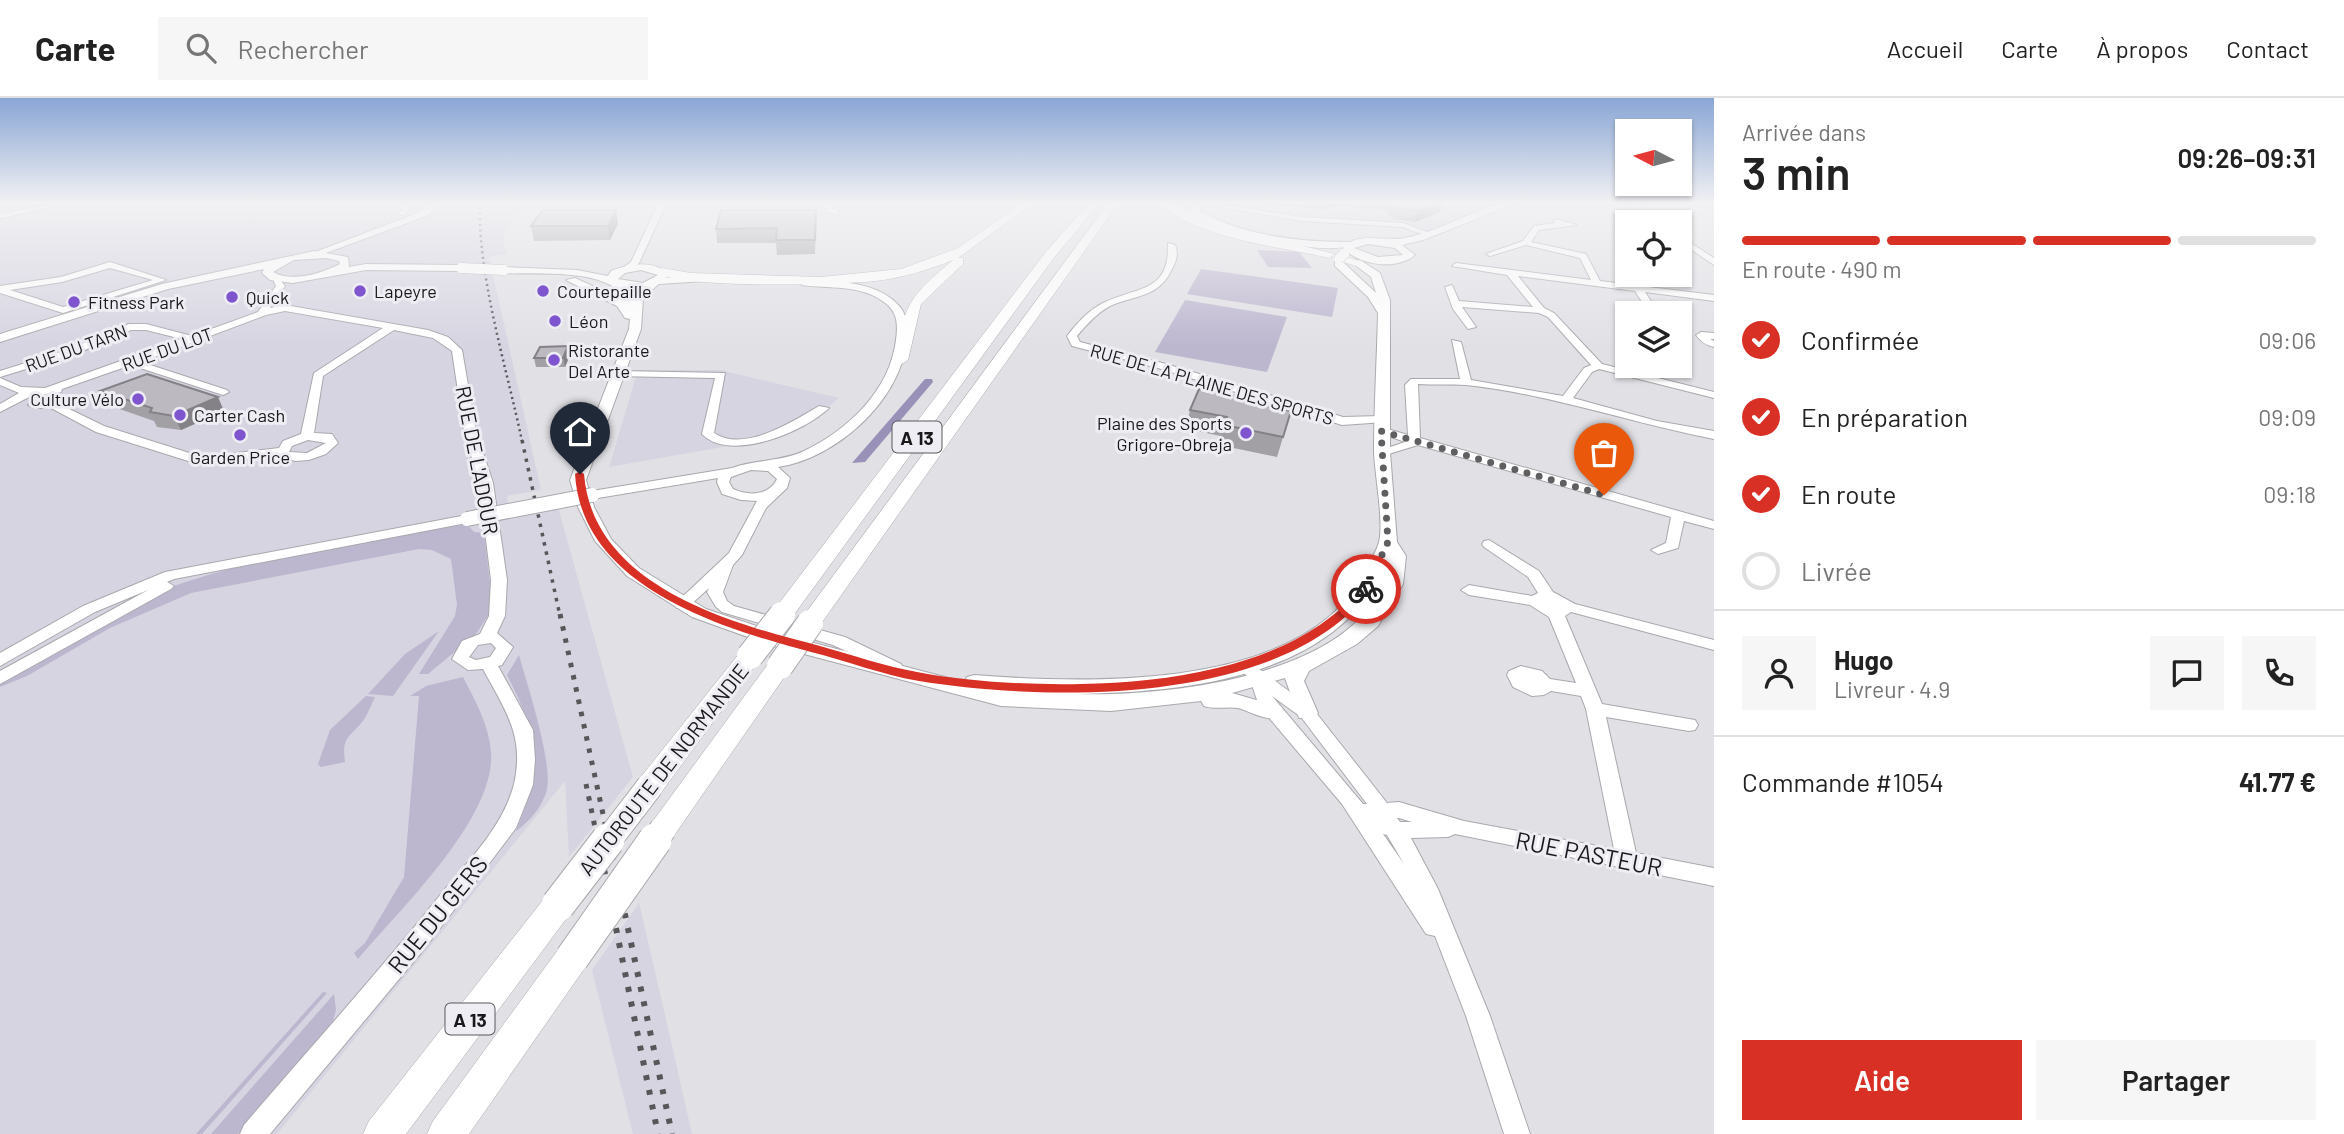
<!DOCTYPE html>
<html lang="fr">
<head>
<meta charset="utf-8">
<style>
  :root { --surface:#fff; --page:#f6f6f6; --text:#222; --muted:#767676; --line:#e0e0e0; --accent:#d93025 }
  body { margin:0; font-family:Barlow,sans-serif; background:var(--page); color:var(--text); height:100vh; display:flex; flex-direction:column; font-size:26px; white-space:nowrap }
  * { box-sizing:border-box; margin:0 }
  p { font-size:23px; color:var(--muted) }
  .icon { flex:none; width:38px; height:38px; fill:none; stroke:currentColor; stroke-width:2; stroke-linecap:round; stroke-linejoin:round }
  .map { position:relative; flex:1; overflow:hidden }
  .details { display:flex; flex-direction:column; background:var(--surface); width:630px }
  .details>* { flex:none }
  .needle { width:46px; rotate:276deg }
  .buttons { position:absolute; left:1615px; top:21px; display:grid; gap:14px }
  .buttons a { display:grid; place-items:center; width:77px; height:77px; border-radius:0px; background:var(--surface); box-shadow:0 2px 5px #0004; font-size:35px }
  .pin { position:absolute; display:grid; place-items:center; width:60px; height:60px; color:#fff; margin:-72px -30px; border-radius:50% 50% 50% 0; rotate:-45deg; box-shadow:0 0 7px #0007 }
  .pin .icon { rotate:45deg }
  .courier { position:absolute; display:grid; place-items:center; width:70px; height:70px; margin:-35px; border:5px solid #d93025; border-radius:50%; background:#fff; color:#222; box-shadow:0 2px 9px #0007 }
  .summary em { font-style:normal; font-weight:600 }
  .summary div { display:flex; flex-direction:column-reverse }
  .summary { display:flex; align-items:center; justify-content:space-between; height:119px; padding:0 28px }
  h1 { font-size:46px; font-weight:600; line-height:52px }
  .bar { display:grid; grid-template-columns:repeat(4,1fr); gap:10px 7px; align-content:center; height:84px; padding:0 28px }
  .bar i { height:9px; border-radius:5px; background:var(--line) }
  .bar .selected { background:var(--accent) }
  .bar p { grid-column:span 4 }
  .line { display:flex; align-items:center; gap:18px; padding:0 28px; border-top:2px solid var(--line) }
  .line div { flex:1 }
  .round { display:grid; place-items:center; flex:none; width:74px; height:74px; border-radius:0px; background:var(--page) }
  ol { padding:0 28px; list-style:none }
  li { display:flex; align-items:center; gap:21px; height:77px }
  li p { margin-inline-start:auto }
  li .icon { padding:7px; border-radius:50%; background:var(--accent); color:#fff; stroke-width:4 }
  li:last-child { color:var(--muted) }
  li i { width:38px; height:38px; border:4px solid var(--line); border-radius:50% }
  .primary-button { display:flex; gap:14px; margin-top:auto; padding:14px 28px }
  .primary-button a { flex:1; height:80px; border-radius:0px; background:var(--accent); color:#fff; font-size:28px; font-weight:600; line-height:80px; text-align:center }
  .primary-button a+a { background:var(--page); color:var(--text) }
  header { display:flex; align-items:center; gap:42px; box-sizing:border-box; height:98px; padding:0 35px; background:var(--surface); border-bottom:2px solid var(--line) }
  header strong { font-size:33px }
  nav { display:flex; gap:38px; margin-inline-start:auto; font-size:24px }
  .search { width:490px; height:63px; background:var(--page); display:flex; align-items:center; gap:18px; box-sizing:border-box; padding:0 24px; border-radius:0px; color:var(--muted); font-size:26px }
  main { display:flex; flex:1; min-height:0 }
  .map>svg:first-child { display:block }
  .built { fill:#d6d4e1 }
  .green { fill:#bcb6cf }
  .water { fill:#9a91b8 }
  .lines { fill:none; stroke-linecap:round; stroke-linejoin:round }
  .minor-casing { stroke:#a9a8ad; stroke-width:2 }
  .major-casing { stroke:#a9a8ad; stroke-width:2 }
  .highway-casing { stroke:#a9a8ad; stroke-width:1 }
  .minor { fill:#fff; fill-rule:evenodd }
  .major { fill:#fff; fill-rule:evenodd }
  .highway { fill:#fff; fill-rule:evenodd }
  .rail-far3 { stroke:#57575a; stroke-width:2.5; stroke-dasharray:2 3.5; stroke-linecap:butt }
  .rail-far2 { stroke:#57575a; stroke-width:3.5; stroke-dasharray:3.5 6; stroke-linecap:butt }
  .rail-far1 { stroke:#57575a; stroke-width:5; stroke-dasharray:4.5 8; stroke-linecap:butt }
  .rail { stroke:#57575a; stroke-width:6; stroke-dasharray:5 10; stroke-linecap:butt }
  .minor-bridge-casing { stroke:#a9a8ad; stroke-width:16; stroke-linecap:butt }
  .major-bridge-casing { stroke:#a9a8ad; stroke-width:11; stroke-linecap:butt }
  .highway-bridge-far1-casing { stroke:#a9a8ad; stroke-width:28; stroke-linecap:butt }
  .highway-bridge-casing { stroke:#a9a8ad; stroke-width:35; stroke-linecap:butt }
  .minor-bridge { stroke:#fff; stroke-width:14 }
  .major-bridge { stroke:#fff; stroke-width:10 }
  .highway-bridge-far1 { stroke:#fff; stroke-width:26 }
  .highway-bridge { stroke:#fff; stroke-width:33 }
  .wall { fill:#a2a0a5 }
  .shaded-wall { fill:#848286 }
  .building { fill:#bcbac0; stroke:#848286; stroke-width:2 }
  .route { fill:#d93025 }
  .done { stroke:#5f5f62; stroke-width:7; stroke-dasharray:0 12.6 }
  .poi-dot { fill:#7f55cf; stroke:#eeedf3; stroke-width:2.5 }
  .labels { text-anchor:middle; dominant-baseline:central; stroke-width:6; stroke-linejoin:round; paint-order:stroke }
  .far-poi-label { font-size:18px; fill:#19191b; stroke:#eeedf3; text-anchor:start }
  .far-street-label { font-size:18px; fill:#19191b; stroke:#eeedf3 }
  .shield { fill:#eeedf3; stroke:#59595c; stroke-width:2 }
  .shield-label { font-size:19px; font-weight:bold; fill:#19191b }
  .street-label { font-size:21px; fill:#19191b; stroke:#eeedf3 }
  .near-street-label { font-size:24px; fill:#19191b; stroke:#eeedf3 }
</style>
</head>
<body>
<header>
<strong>Carte</strong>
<div class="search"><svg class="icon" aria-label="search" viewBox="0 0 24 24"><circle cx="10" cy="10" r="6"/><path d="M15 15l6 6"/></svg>Rechercher</div>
<nav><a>Accueil</a><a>Carte</a><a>À propos</a><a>Contact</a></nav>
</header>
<main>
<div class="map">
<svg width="1714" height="1036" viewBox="0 0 1714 1036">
  <rect width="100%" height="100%" fill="#e1e0e5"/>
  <path class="built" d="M0,104H527L506,132L503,144L507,156L489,159L541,392L507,398L510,418L558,409L633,679L569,759L565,683L277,1036H0Z
    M1189,104H1543L1506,108L1435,136L1380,123L1290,117Z
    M638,272H719L839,300L806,327L779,339L609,369Z
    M639,805L665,917L692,1036H633L592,872Z"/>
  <path class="green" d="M1257,152L1299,154L1312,170L1268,169Z
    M1201,171L1338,190L1332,219L1187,196Z
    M1185,202L1287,219L1267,274L1155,254Z
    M467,426L474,434L484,435L492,503L489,516L476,536L428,576H419L455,518L457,507L451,461L432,452L419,451L191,495L110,530L27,578L0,589V584L168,490C263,456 368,444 467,426Z
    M439,533L393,598L368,596L405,556Z
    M519,557C527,586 555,670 546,695C540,711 530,723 516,733C544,666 539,640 507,577Z
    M463,579C475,602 489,627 491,654C496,720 400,811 358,861L354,855L365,845L404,779L419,598H410L426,588Z
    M366,598L375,599C372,605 369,613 365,620C352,639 341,636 345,664L321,669L318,666L330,632Z
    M323,894L327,895L202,1036H196Z
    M334,896L336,912L333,923L238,1036H211Z"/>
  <path class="water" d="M925,281H932L933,284L865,364L852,365Z"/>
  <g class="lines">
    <g class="minor-casing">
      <path id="minor" d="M63,104H76L0,120V116Z
        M407,104H415L404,117H398Z
        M433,104H441L429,116L413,123L312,160L305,158L407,119L423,112Z
        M659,104H667L639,165L630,173H624V169L631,164Z
        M828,104H834L832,111L839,113V117L825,114Z
        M1204,104L1302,119L1403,125L1432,136L1428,138L1402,129L1302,123L1208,107L1198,112C1243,138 1299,144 1350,144L1354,146C1327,161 1212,132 1188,112Z
        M1626,104H1634L1663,124H1654Z
        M1557,121L1577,127L1539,132L1531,144L1586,156L1600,183L1714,197V203L1645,194L1658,214L1649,215L1635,193L1518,178L1544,210L1554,215L1602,266L1714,294V300L1599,271L1592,274L1573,300L1657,323L1714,333V341C1631,325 1550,296 1466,287C1450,286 1434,287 1418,286L1420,340L1714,423V431L1684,423L1678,450L1658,456L1651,452L1666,445L1671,419L1418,347L1382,358L1376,354L1405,344L1375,333L1381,329L1408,337L1405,287L1411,281H1460L1452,242L1461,244L1471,282L1563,298L1584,270L1591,267L1548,219L1539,215L1462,209L1476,229L1468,231L1453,211L1445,189L1452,187L1459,203L1533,209L1507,177L1452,168L1456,165L1591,182L1580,160L1526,147L1490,158L1486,156L1523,143L1534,128L1555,125L1553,123Z
        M1680,138L1714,160V167L1680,144Z
        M1168,145L1175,147C1179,157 1176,164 1171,173C1158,200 1134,197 1110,208C1097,215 1086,227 1077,238L1080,244L1166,266L1343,319L1381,318L1385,320V324L1342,327L1158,270L1072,248L1067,238C1077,225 1089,212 1103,205C1138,188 1170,195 1168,145Z
        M110,164L166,182L63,215L0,195V188L61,179ZM110,170L153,182L63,209L10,192L62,184Z
        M277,178L285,188L270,210L285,207L428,232L448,239L462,252L476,333L493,385L507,482L505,518L497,535L513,549L502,567L498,568L533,632L535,662L533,687L516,730L425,850L270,1036H240L244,1027C310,950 378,875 441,796C468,763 503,729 514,686C525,638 505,612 483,571L468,572L452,561L462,543L480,536L489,518L491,482L479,385L464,333L452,253L433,240L394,232L323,278L314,335L332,336L338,345L326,356L309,362L295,363L277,357L201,367L96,334L51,310H34L28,307L34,304L57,305L104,328L202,359L279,350L283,343L301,336L314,275L383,230L285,213L266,217L141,264L227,292L229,294L223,297L131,267L62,291L61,294L31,298L0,314V306L19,295L0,287V280L21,289L45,290L182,241L146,232H131L78,255L0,279V273L70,251L129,226H146L192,238L258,214L276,188L273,181ZM308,342L326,345L307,355L289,354L292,348ZM491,545L496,550L490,559L476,562L469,559L478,547Z
        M702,178L705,179V183L659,186L655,183L659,180Z
        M805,182C836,183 879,183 900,209C909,220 907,233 906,246C899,304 835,361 778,369L790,380L787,390L766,410L742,457L733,467L723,494L727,503L734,508L845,539L901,566L903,570L895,576L833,547L722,514L716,509L707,494L709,490L687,510H677L674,507L677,504L729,455L757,403L741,402L722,396L717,384L718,380L592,401L585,397L592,393L732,370C756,361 781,364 804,353C848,332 890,292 896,242C898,227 898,214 884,204C860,186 829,191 802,187L801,185ZM751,372L768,373L777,381C769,398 748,398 733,391L729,384L731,379Z
        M1701,234L1714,235V241H1710L1714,243V249C1706,247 1701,244 1696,237Z
        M619,273L725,275L714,335C744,355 792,324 819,308L829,310C804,334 730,365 702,336L715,280L615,278L614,276Z
        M467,417L474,421L472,424L174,481L167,484L174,488L171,491L0,586V573L148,492L95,514L0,568V555L83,508L165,474Z
        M1489,442L1539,473L1553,494L1575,506L1714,542V552L1571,514L1565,518L1602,606L1689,621L1695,622L1698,627L1695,632L1689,633L1606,619L1636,755L1714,770V788L1455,736L1448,739L1411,740L1438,791L1490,918L1530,1036H1504L1466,918L1435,838L1426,836L1342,706L1259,608L1250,581L1241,572L1243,568H1255L1313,611L1387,705L1399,704L1464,723L1614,751L1586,611L1581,598L1551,593L1544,597L1532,598L1513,589L1507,577L1509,573L1521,568L1542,573L1550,581L1576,585L1549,519L1530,507L1469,497L1461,492L1469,487L1532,498L1538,495L1528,479L1484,449L1482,446L1484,443ZM1272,598L1301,619L1367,706H1363ZM1397,720H1399L1412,724H1400ZM1383,736L1387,737L1404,766Z"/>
    </g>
    <g class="major-casing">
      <path id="major" d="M1506,104H1520L1423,142L1402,147L1415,157C1396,173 1359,167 1343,150C1357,133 1385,144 1404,140C1440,134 1471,112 1506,104ZM1368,146L1395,150L1403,157L1378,159L1354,150Z
        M314,153L348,159L349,169L366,166L461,167L466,170L461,173L366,172L293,185L270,182L262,175L264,171L168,191L0,244V236L162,186ZM326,160L339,163L340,166C323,175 291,185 273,174L294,162Z
        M1335,159H1343L1344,165L1376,195L1371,179L1351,164L1360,162L1380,175L1390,202V354L1397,444L1406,458L1403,486L1378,528L1357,546L1309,573L1304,583L1318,615L1315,620H1299L1285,580L1232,595L1281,609L1284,614L1281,619C1266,624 1252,614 1238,610C1227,608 1216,612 1204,608L1201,603L1111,613L1001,608L770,547L692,519L627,478L595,443L578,409L570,382L629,231L630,221L625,220L617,208L566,182L575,180L623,202L622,195C595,170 540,177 504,175L499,172L504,169L577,172L608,178L611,173C630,166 654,161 669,177L643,200L641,231L586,382L594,409L611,441L639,470L706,511L783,537L964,584L967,579L974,577C1090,586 1309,594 1368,469C1371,461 1377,452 1379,444C1384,424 1375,378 1374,354C1374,308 1377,262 1378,215L1368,199L1335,168ZM641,172L658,177L643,185L618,181L625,175ZM1387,465C1374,577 1167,599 1077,596C1187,594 1337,580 1387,465Z"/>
    </g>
    <g class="highway-casing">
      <path id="highway" d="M1024,104H1035L958,160H963V166L921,206L908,262L900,267L892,262C908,205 906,201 953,162C928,172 902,180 875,183C842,187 676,191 656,174L662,170L691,175L821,179L901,171L958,150Z
        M1090,104H1100L1053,161L790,522H774L771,517L774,512L1045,155Z
        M1109,104H1119L818,530H802L799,525L802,520Z
        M1158,104H1170L1225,129L1335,156L1329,160C1278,148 1196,141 1158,104Z
        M1343,158L1362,164L1356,168L1343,164Z
        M750,550L758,552L762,558L660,696L650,699L640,696L636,688L640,680L742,552Z
        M780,560L789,562L792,568L673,739L663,743L653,739L648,731L653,723L771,562Z
        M558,793L569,797L574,807L569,817L406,1036H363L369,1023L547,797Z
        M572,845L584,849L588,860L584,871L469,1036H427L433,1023L560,849Z"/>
    </g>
    <use href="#minor" class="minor"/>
    <use href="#major" class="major"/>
    <use href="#highway" class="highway"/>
    <path class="rail-far3" d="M480,104C477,176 507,271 522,343"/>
    <path class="rail-far2" d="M522,342L560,518"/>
    <path class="rail-far1" d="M560,516L609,744
      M586,686L598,744"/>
    <path class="rail" d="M598,742L658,1036
      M609,742L672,1036"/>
    <g class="minor-bridge-casing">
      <path id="minor-bridge" d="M467,421L592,397"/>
    </g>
    <g class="major-bridge-casing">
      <path id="major-bridge" d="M1339,161L1344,156
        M461,170L504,172"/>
    </g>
    <g class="highway-bridge-far1-casing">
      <path id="highway-bridge-far1" d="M750,558L782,517
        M780,568L810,525
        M607,744L650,688
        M654,744L663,731"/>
    </g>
    <g class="highway-bridge-casing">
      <path id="highway-bridge" d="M558,807L608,742
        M572,860L655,742"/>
    </g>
    <use href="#minor-bridge" class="minor-bridge"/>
    <use href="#major-bridge" class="major-bridge"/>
    <use href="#highway-bridge-far1" class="highway-bridge-far1"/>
    <use href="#highway-bridge" class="highway-bridge"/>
  </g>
  <path class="wall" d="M1250,104H1444L1440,114L1415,124L1394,121L1385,112L1335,108L1324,112Z
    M618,126L610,142L534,143L531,128Z
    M816,126L815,156L777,157L776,145H717L716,131Z
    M570,257L565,269H536L534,260Z
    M100,293L224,313L181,332L157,329L154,323L108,307Z
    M1246,304L1291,313L1277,359L1219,347L1221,338L1186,331L1190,312Z"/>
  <path class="shaded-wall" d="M1326,104H1337L1335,108L1324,112Z
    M1444,104L1440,114L1415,124L1419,113Z
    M616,112L618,126L610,142L608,128Z
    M568,248L570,257L565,269L563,260Z
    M218,299L224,313L181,332L174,318Z"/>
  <path class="building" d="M1390,104H1444L1419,113L1398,111Z
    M543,112H616L608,128H531Z
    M721,112H816L815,142H776L777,130L716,131Z
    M568,248L563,260H534L540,249Z
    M147,276L218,299L174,318L150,314L152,310L100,293Z
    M1199,291L1247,300L1245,304L1291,313L1283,339L1224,327L1227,319L1190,312Z"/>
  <linearGradient id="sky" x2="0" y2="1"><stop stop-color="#89a6d5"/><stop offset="0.42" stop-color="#f2f1f3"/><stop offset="1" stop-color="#f2f1f3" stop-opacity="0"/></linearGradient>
  <rect width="1714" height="249" fill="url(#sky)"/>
  <path class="route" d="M580,373L584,376C593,488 730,525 820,548C852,557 884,568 917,574C969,584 1028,587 1081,586C1126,585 1173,581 1217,570C1272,557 1325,533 1362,489L1371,491C1285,608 1048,604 919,583C883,577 847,563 811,554C721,530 582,489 575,376Z"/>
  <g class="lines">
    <path class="done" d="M1366,491L1388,444L1381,333L1604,397"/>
  </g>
  <g class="poi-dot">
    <circle cx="360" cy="193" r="7"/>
    <circle cx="543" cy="193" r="7"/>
    <circle cx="232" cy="199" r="7"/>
    <circle cx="74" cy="204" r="7"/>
    <circle cx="555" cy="223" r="7"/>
    <circle cx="554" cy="262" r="7"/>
    <circle cx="138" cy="301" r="7"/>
    <circle cx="180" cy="317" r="7"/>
    <circle cx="1246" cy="335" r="7"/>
    <circle cx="240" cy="337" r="7"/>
  </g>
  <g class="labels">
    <g class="far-poi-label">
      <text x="374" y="193">Lapeyre</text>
      <text x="557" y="193">Courtepaille</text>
      <text x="246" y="199">Quick</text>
      <text x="88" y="204">Fitness Park</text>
      <text x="569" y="223">Léon</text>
      <text x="568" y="252">Ristorante<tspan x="568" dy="21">Del Arte</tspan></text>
      <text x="124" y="301" text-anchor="end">Culture Vélo</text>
      <text x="194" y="317">Carter Cash</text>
      <text x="1232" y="325" text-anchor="end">Plaine des Sports<tspan x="1232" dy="21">Grigore-Obreja</tspan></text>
      <text x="240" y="359" text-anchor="middle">Garden Price</text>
    </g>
    <g class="far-street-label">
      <text transform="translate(76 250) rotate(-20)">RUE DU TARN</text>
      <text transform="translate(167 251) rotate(-20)">RUE DU LOT</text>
      <text transform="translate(1212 286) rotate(16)">RUE DE LA PLAINE DES SPORTS</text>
    </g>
    <g class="shield">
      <rect x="892.5" y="323.5" width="49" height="31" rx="5"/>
      <rect x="445.5" y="905.5" width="49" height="31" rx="5"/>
    </g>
    <g class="shield-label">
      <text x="917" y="339">A 13</text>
      <text x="470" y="921">A 13</text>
    </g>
    <g class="street-label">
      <text transform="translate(478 362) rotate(79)">RUE DE L'ADOUR</text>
      <text transform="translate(663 671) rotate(-52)">AUTOROUTE DE NORMANDIE</text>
    </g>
    <g class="near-street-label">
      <text transform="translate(1589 755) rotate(11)">RUE PASTEUR</text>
      <text transform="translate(437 816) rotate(-51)">RUE DU GERS</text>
    </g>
  </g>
</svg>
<div class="buttons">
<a><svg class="needle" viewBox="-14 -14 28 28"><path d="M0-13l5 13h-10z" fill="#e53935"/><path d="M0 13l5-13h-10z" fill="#767676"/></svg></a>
<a><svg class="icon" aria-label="locate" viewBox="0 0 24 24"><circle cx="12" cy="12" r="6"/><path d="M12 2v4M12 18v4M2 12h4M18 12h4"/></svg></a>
<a><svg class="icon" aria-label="layers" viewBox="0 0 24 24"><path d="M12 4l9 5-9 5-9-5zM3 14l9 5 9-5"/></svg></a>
</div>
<div class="pin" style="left:1604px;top:397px;background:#ea580c"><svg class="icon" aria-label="bag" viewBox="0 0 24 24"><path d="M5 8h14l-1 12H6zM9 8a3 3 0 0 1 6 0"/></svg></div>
<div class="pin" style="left:580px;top:376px;background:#1f2937"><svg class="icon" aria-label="home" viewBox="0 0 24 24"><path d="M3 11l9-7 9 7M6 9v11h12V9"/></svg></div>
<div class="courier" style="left:1366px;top:491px"><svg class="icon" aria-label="bike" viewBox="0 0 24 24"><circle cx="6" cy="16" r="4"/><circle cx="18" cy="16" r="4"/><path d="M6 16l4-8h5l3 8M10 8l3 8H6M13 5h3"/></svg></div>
</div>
<section class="details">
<div class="summary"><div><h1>3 min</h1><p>Arrivée dans</p></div><em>09:26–09:31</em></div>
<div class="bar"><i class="selected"></i><i class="selected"></i><i class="selected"></i><i></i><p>En route · 490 m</p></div>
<ol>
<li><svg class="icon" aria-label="check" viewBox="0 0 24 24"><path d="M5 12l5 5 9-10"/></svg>Confirmée<p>09:06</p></li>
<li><svg class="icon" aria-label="check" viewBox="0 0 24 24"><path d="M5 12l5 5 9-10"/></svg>En préparation<p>09:09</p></li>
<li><svg class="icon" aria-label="check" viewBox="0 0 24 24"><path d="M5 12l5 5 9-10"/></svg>En route<p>09:18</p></li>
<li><i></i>Livrée</li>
</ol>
<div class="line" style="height:126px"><a class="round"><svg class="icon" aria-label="person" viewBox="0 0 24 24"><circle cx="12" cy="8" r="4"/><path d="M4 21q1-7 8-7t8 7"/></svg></a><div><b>Hugo</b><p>Livreur · 4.9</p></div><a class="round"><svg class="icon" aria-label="chat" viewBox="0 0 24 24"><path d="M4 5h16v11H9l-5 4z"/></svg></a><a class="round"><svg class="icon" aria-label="phone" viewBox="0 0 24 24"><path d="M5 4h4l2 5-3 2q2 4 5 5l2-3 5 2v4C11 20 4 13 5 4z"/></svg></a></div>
<div class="line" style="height:91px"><div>Commande #1054</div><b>41.77 €</b></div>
<div class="primary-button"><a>Aide</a><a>Partager</a></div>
</section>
</main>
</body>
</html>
